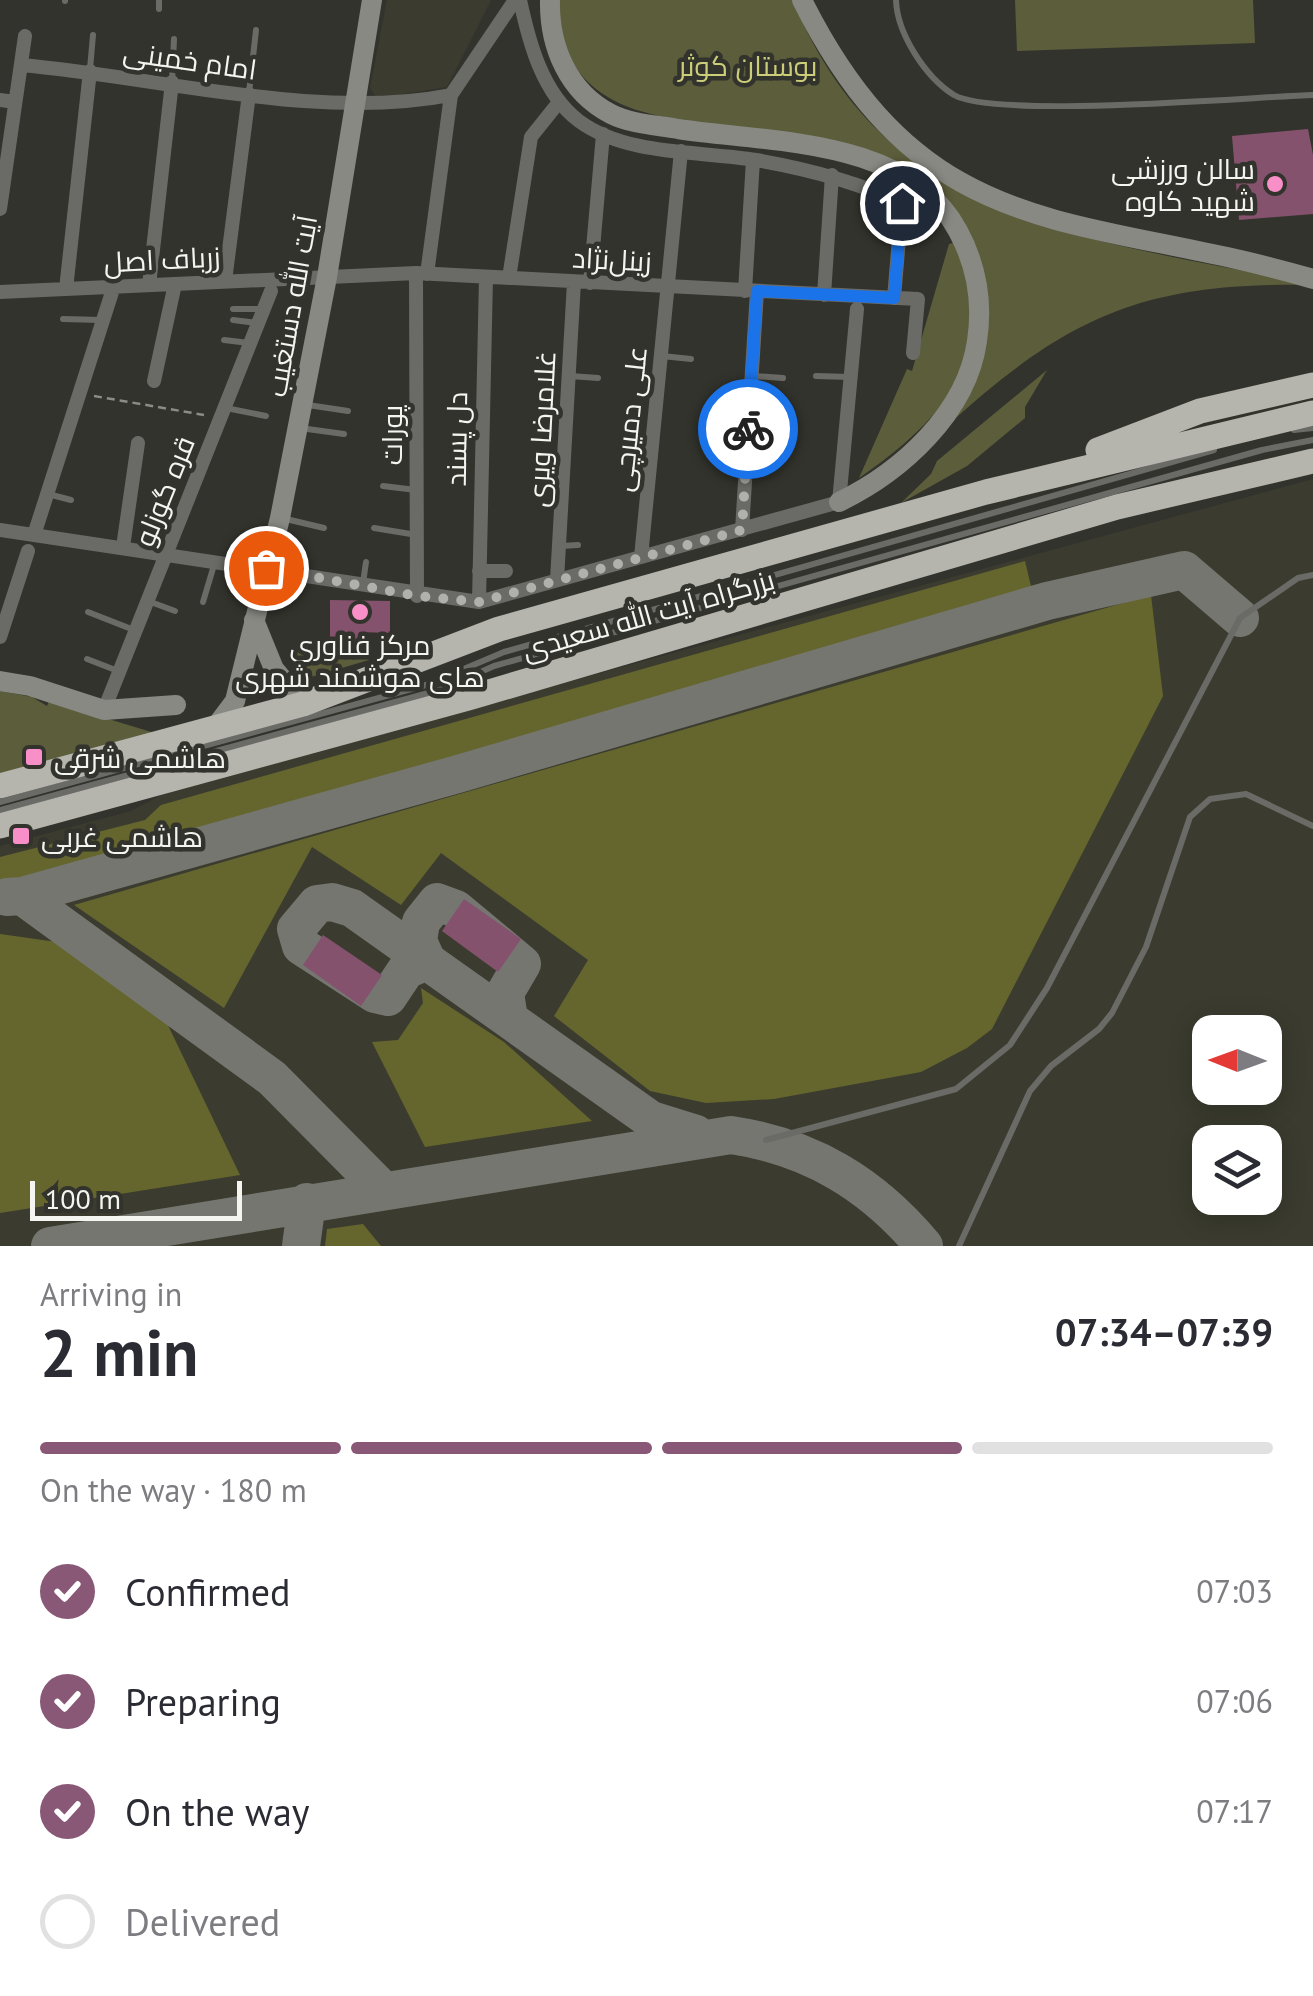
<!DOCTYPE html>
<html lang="en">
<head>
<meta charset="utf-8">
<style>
  :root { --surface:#fff; --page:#f2f2f3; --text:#2b2b33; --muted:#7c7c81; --line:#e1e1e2; --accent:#885876 }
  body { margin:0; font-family:"PT Sans",Cairo,sans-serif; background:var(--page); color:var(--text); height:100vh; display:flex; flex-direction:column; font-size:38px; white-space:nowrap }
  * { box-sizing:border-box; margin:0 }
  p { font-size:32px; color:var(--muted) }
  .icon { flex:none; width:55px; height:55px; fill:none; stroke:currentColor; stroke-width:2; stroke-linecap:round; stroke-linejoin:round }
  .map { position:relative; height:1246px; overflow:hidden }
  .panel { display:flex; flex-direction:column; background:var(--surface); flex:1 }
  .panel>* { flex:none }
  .needle { width:65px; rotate:271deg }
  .fabs { position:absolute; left:1192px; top:1015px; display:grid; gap:20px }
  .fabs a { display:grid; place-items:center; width:90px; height:90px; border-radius:20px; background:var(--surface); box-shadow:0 5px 25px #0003; font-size:50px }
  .scale { position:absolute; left:30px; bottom:25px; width:212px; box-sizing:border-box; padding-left:10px; border:5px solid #f4f4f0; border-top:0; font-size:28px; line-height:35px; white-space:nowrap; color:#f4f4f0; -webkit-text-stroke:8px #33332d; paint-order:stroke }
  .pin { position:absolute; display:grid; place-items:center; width:85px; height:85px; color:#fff; margin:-42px; border:5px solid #fff; border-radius:50%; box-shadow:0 2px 10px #0007 }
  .courier { position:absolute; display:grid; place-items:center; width:100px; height:100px; margin:-50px; border:8px solid #1a73e8; border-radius:50%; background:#fff; color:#222; box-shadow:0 2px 12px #0007 }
  .head em { font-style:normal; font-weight:700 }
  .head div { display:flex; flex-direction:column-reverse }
  .head { display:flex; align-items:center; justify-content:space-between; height:170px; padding:0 40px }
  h1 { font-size:65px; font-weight:700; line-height:75px }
  .bar { display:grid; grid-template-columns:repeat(4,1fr); gap:15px 10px; align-content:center; height:120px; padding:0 40px }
  .bar i { height:12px; border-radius:8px; background:var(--line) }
  .bar .selected { background:var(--accent) }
  .bar p { grid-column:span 4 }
  ol { padding:0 40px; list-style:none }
  li { display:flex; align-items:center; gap:30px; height:110px }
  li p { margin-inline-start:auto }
  li .icon { padding:10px; border-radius:50%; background:var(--accent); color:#fff; stroke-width:4 }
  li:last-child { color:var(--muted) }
  li i { width:55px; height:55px; border:5px solid var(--line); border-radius:50% }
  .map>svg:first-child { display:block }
  .built { fill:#3b3c2f; fill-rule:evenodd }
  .green { fill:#5c5d3b }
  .forest { fill:#65662e }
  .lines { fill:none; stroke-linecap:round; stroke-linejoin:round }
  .taxiway { stroke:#767671; stroke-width:38 }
  .building { fill:#85526d }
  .path { stroke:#8c8c87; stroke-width:2.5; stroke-dasharray:8 5; stroke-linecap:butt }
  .lane { stroke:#6a6a67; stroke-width:6 }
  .street { stroke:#6a6a67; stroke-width:14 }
  .secondary { stroke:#888983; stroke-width:20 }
  .highway { stroke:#b5b5ae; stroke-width:25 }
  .done { stroke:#b0b0ac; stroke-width:10; stroke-dasharray:0 18 }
  .route { stroke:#1a73e8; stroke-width:12 }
  .poi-dot { fill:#f98fc8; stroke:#33332d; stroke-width:4 }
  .labels { text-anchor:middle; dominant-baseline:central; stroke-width:9; stroke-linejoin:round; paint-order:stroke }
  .street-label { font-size:28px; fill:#f4f4f0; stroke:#33332d }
  .park-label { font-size:28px; fill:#cbcd78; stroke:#33332d }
  .poi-label { font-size:28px; fill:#f4f4f0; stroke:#33332d; text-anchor:start }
</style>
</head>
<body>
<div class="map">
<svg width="1313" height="1246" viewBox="0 0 1313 1246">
  <rect width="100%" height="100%" fill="#33332d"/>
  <path class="built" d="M387,0H491L447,87L377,98L370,88Z
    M1313,479V1246H0V846L131,811L173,789ZM1210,1032H1265V1088H1210ZM1210,1142H1265V1198H1210Z"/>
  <path class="green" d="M558,0H793C887,233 1101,238 1312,285C1147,282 1070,314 948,425C983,363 1002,327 976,255C946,169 894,158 813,143C773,135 734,128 694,122C654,116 613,109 584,78C565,57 560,27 558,0Z
    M1015,0H1253L1255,43L1017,51Z
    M957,242C962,262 972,283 974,303C982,382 917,438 859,478L907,369L912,371L949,244Z
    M1047,370L1025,407V418L967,466L901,503L931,474L937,461Z
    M289,652H366L369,660L301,680Z
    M0,691L32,697L47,706L49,701L158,734L0,774Z"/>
  <path class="forest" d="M1025,561L1034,599L0,885V857L145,820L161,805Z
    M1151,595L1163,696L992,1029L967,1048L921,1072L774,1099L706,1103L650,1091L554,1016L588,960L441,853L401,905L312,847L224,1008L74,905Z
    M0,934L57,942L165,1019L240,1175L0,1213Z
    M421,988L504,1042L592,1121L425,1147L372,1042L398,1040L423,1003Z
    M363,1224L381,1246H325L327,1229Z"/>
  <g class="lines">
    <path class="taxiway" d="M22,896L458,774L1047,601L1184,570L1240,618
      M7,897L22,896L272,1078L382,1189
      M509,1019L505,993L522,964L456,909L437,902L421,922L418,941L427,961L406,970L388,997L375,994L301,946L296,929L317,904L332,902L352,908L651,1120L696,1134
      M50,1246L731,1135C811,1147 872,1184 924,1246
      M301,1246L307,1202"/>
  </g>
  <path class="building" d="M1308,129L1313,155V214L1239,220L1232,136Z
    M330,600L390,601V633L359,632V642L330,641Z
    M464,899L521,939L498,972L442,931Z
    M323,935L382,975L361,1006L303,965Z"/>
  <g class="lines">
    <path class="path" d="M94,396L204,415"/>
    <path class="lane" d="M159,0V9
      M896,0C897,33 925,77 954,95C996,119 1250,97 1313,95
      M65,1V0
      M90,69L93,35
      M172,82L174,39
      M249,93L256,30
      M233,309H262
      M63,319L101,320
      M233,320L257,323
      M224,340L249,343
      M662,356L691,359
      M570,376L598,378
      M753,376L783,378
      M816,376L850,377
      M308,405L348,411
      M226,408L266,416
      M300,428L344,434
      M1294,430L1313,428
      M748,447L771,448
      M383,486L416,490
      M48,494L71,500
      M286,519L324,528
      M374,528L417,535
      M561,546L578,545
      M363,583L366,562
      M148,601L175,611
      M203,602L214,565
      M88,612L134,630
      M87,659L118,671
      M0,802L426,685L504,652L1214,450
      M0,810L443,689L494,666L1262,450L1313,440
      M766,1140L956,1089L1010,1045L1047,988L1240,618L1298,578L1313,575
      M959,1246L1030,1091L1051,1066L1099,1029L1112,1013L1146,947L1190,817L1210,799L1246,794L1313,826"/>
    <path class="street" d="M520,0C529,42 542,93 579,121C626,156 701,151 756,160C808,169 855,181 902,203L894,298
      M21,65C158,77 317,121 451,95L515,0
      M0,100L15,102
      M0,209L25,36
      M416,273L417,596
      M427,274L451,95
      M509,278L531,137L559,102
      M225,281L249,94
      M590,283L603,134
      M149,285L172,82
      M66,289L90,71
      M745,291L753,160
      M0,292L416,273L918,299L913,353
      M824,295L832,175
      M154,381L175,284
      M0,530L479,602L839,502L857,309
      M742,530L757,291
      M34,535L114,286
      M123,547L138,443
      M641,557L681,151
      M479,571H506
      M557,580L574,282
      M479,602L486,277
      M0,637L28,551
      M104,710L271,291"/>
    <path class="secondary" d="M550,0C549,46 568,92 611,114C631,124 656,125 678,129C770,143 908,137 958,231C977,266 983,302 977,341C967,413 901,472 839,502
      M802,0C927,251 1084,211 1313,279
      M254,620L274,669L303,704
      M0,681L30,686L104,710L176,705
      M214,729L235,701L280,518L327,277L372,0"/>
    <path class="highway" d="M1098,450L1200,411L1313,385
      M0,786L303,704L499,629L986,492L1313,413
      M0,826L472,697L1117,507L1313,461"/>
  </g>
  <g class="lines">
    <path class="done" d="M266,568L417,596L479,602L742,530L748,429"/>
    <path class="route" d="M748,429L757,291L894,298L902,203"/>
  </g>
  <g class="poi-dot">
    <circle cx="1275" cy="184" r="10"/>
    <circle cx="360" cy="612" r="10"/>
    <rect x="24" y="747" width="20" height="20" rx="5"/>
    <rect x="11" y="826" width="20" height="20" rx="5"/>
  </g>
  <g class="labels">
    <g class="street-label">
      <text transform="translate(190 60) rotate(8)">امام خمینی</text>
      <text transform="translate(162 259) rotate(-3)">زرباف اصل</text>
      <text transform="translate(612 259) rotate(3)">زینل‌نژاد</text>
      <text transform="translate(291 306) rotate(-80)">آیت الله دستغیب</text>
      <text transform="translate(629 419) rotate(-84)">علی دمیرچی</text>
      <text transform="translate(541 429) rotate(-87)">غلامرضا ویری</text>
      <text transform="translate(391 435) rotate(-90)">پورات</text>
      <text transform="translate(456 439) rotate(-89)">دل پسند</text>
      <text transform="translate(164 491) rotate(-68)">قره گوزلو</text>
      <text transform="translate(648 614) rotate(-16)">بزرگراه آیت الله سعیدی</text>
    </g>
    <g class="park-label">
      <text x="748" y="65">بوستان کوثر</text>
    </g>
    <g class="poi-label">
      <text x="1255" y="168" text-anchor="end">سالن ورزشی<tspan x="1255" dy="32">شهید کاوه</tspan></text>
      <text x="360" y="644" text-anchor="middle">مرکز فناوری<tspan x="360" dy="32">های هوشمند شهری</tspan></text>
      <text x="54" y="757">هاشمی شرقی</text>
      <text x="41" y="836">هاشمی غربی</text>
    </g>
  </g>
</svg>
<div class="fabs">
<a><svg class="needle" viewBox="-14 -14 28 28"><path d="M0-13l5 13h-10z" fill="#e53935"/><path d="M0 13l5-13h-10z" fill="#7c7c81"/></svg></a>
<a><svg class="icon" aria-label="layers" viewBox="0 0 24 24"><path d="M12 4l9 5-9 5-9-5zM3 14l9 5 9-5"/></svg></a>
</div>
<div class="scale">100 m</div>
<div class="pin" style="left:266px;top:568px;background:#ea580c"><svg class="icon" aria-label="bag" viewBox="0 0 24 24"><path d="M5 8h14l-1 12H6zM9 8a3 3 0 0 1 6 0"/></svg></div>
<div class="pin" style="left:902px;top:203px;background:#1f2937"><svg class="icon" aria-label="home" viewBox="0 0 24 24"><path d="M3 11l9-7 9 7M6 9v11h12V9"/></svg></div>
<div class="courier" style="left:748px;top:429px"><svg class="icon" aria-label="bike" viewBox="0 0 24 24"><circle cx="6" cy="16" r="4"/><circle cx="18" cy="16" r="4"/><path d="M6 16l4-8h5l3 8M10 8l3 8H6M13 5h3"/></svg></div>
</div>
<section class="panel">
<div class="head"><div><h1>2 min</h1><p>Arriving in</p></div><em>07:34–07:39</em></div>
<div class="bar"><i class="selected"></i><i class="selected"></i><i class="selected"></i><i></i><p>On the way · 180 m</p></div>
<ol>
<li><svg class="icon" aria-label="check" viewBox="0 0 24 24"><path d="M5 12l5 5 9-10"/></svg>Confirmed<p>07:03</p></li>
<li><svg class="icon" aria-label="check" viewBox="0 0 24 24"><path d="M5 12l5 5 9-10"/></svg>Preparing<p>07:06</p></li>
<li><svg class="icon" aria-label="check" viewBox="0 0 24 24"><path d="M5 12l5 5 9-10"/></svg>On the way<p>07:17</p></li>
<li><i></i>Delivered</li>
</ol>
</section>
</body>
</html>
